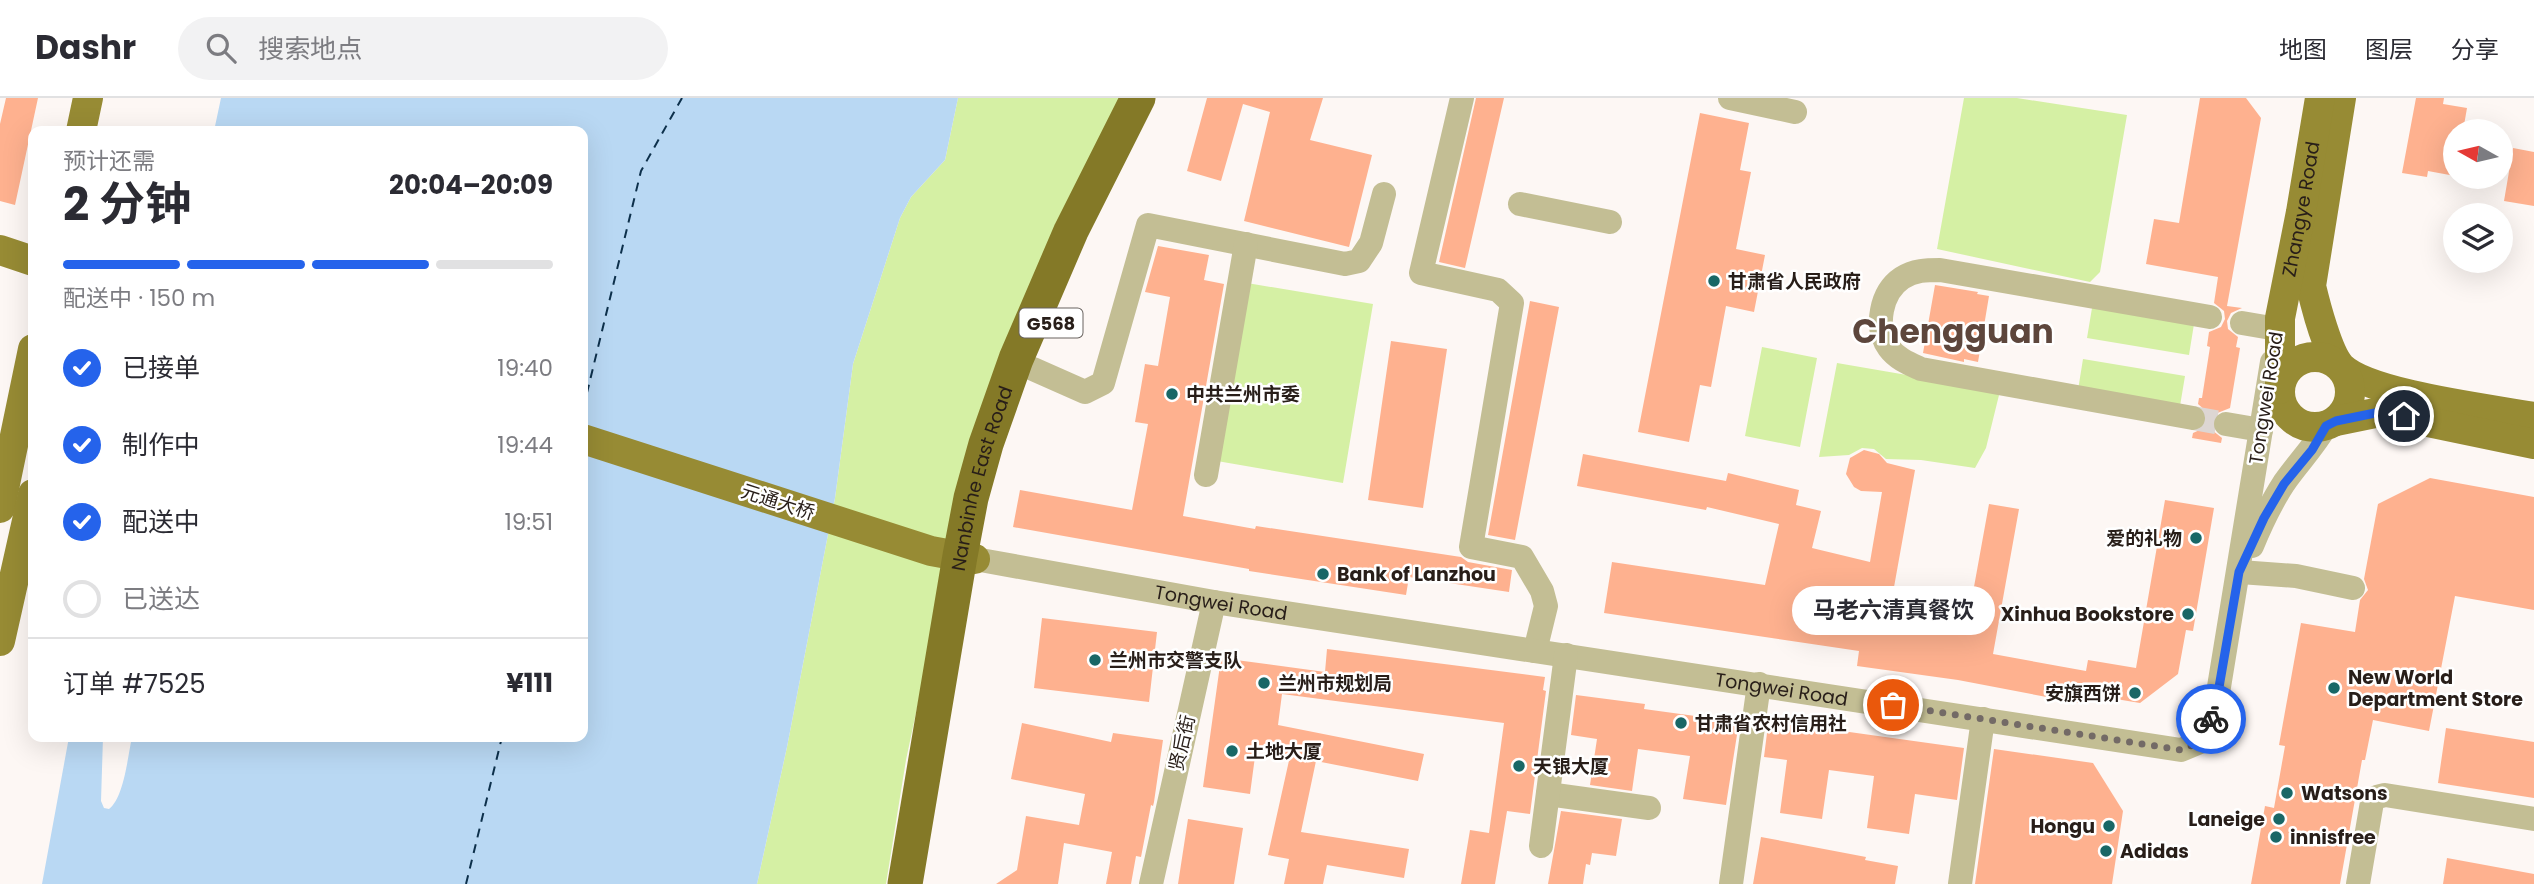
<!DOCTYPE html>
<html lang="zh">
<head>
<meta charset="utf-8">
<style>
  :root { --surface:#fff; --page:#f2f2f3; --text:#2b2b33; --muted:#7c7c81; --line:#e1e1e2; --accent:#2563eb }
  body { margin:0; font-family:Poppins,"Noto Sans SC",sans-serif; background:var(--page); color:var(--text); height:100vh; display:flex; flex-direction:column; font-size:26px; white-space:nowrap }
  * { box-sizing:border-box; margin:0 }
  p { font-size:23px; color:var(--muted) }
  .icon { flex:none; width:38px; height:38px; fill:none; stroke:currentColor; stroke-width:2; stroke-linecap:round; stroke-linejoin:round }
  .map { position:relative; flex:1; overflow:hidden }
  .drawer { position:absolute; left:28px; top:28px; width:560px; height:616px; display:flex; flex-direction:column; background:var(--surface); border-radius:14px; box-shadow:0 7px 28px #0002 }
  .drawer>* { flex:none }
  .needle { width:46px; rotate:278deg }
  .fabs { position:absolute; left:2443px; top:21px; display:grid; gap:14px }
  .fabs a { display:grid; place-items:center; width:70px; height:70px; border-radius:50%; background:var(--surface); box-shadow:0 7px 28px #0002; font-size:35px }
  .pin { position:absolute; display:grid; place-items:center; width:60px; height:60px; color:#fff; margin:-30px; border:4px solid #fff; border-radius:50%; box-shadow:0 2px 7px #0007 }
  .courier { position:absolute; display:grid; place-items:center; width:70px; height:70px; margin:-35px; border:5px solid #2563eb; border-radius:50%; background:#fff; color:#222; box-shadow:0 2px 9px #0007 }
  .bubble { position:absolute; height:49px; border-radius:24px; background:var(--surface); box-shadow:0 7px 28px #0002; font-size:23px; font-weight:700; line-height:49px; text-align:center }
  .headline em { font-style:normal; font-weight:700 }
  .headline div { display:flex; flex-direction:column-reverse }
  .headline { display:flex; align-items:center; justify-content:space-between; height:119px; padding:0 35px }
  h1 { font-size:46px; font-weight:700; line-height:52px }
  .bar { display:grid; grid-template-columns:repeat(4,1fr); gap:10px 7px; align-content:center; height:84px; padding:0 35px }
  .bar i { height:9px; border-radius:5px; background:var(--line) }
  .bar .on { background:var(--accent) }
  .bar p { grid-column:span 4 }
  .line { display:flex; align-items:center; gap:18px; padding:0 35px; border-top:2px solid var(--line) }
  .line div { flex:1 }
  ol { padding:0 35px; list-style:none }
  li { display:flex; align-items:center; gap:21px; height:77px }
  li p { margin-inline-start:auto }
  li .icon { padding:7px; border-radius:50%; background:var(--accent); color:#fff; stroke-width:4 }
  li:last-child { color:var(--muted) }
  li i { width:38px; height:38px; border:4px solid var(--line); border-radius:50% }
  header { display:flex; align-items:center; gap:42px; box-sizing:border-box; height:98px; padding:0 35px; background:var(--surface); border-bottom:2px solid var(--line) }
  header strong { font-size:33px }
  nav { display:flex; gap:38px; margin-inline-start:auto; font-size:24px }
  .search { width:490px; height:63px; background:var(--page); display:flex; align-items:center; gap:18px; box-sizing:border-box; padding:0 24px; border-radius:38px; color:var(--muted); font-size:26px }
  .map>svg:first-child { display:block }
  .green { fill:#d5f0a4 }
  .water { fill:#b9d8f3 }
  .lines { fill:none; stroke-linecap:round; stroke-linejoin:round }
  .ferry { stroke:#0d304b; stroke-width:2; stroke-dasharray:9 7; stroke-linecap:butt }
  .building { fill:#feb18f }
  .minor-tunnel { stroke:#ddd6d3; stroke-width:24; stroke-dasharray:24 12; stroke-linecap:butt }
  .minor { stroke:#c3be94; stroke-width:24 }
  .major { stroke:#978b34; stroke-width:30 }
  .highway { stroke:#847927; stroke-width:35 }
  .done { stroke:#736a66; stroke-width:7; stroke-dasharray:0 12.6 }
  .route { stroke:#2563eb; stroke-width:9 }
  .poi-dot { fill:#196766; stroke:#fff; stroke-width:2.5 }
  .labels { text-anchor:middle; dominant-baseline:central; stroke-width:5; stroke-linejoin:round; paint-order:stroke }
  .shield { fill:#fff; stroke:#68625e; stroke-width:2 }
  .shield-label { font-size:18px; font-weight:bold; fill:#281e19 }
  .street-label { font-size:19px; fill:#281e19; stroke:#fff }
  .poi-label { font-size:19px; font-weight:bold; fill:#281e19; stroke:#fff; text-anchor:start }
  .town-label { font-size:33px; font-weight:bold; fill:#5d463c; stroke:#fff }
</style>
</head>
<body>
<header>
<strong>Dashr</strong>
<div class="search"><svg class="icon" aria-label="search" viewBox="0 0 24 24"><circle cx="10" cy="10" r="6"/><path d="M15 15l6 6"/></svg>搜索地点</div>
<nav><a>地图</a><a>图层</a><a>分享</a></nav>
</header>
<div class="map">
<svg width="2534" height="786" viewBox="0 0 2534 786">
  <rect width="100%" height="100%" fill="#fdf7f4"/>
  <path class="green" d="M958,0H1122L945,477L906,662L886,786H757L787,649L835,400L853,266L900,120L911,99L945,62Z
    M1964,0H2017L2127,17L2100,174L2090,184L1937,151Z
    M1247,185L1373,206L1343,385L1217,363Z
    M2092,210L2194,226L2189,257L2087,240Z
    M1762,249L1817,260L1800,349L1745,338Z
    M2083,261L2185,278L2180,308L2078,292Z
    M1837,265L2000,293L1986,350L1975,370L1921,362L1886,361L1874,351L1862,350L1849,357L1819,359Z"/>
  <path class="water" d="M221,0H958L945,62L911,99L900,120L853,266L835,400L787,649L757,786H42L69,639H103L101,703L104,710L109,711C124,700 128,657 132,639H583V33H214Z"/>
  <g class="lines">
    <path class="ferry" d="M583,311L641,73L682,0
      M466,786L502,639"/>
  </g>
  <path class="building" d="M6,0H38L15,107L0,103V26Z
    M1207,0H1323L1310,42L1372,57L1349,149L1244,123L1270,14L1243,6L1221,83L1187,73Z
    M1476,0H1504L1465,170L1439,164Z
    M2200,0H2246L2261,20L2227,208L2242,210L2231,215L2227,223L2228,231L2238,239L2236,249L2240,250L2230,310L2215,316L2211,324L2212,332L2222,340L2221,345L2192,340L2193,335L2204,330L2208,322L2207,314L2198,306L2199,300H2202L2210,249L2207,248L2209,234L2221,229L2225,221L2224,213L2214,205L2218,179L2146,166L2154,121L2179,125Z
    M2416,0H2444L2443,6L2467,10L2463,33H2455V78L2428,73L2427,79L2402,75Z
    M1700,15L1749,25L1740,72L1751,74L1736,151L1765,157L1754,214L1726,208L1711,289L1700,287L1689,344L1638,334Z
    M2513,50L2534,54V108L2504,103Z
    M1158,148L1209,157L1204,182L1224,186L1183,418L1255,431L1256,428L1461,459L1468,464L1512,472L1509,494L1409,479L1406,497L1249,473V471L1013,429L1020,392L1132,412L1148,326L1135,324L1145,266L1158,268L1170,199L1145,194Z
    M1935,187L1978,194L1977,196L1989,198L1978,264L1964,261V264L1923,255Z
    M1530,203L1559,209L1515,442L1488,437Z
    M1391,243L1447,251L1423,410L1368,402Z
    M1864,352L1879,356L1887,365L1915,372L1889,517L1917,521L1916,526L1966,533L1989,406L2019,411L1993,556L2086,573L2088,562L2136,570L2165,402L2214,410L2193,533L2186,532L2178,576L2140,605L2080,595L2078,605L1958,582L1857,568L1859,553L1604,515L1612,464L1765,487L1779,426L1707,409L1706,412L1577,388L1583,356L1726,383L1728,375L1799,392L1796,407L1821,413L1812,450L1870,464L1882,394L1861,393L1854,389L1846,376L1850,360Z
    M2430,380L2534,399V512L2455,498L2429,633L2373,622L2365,662H2362L2340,786H2251L2265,708L2274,710L2285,648L2279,647L2301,525L2355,534L2360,502L2368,492L2364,481L2378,406Z
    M1042,520L1157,534L1149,604L1034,590Z
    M1327,551L1545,579L1543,592L1546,593L1530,716L1507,713L1495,786H1461L1470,732L1489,735L1504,625L1282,596L1278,627L1424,656L1418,683L1316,663L1301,734L1409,751L1404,780L1327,767L1323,786H1284L1289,761L1268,757L1290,658L1256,651L1250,696L1203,689L1221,560L1325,574Z
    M1576,597L1645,606L1644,611L1739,624L1726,707L1683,701L1690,658L1638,651L1632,693L1590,687L1597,641L1571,637Z
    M1769,619L1835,628V632L1964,650L1957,702L1915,696L1909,736L1867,730L1874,678L1829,672L1822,721L1780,715L1787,662L1764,659Z
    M1022,625L1111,644L1113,635L1163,642L1154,704L1153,708L1151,707L1141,759L1136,758L1131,786H1106L1112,754L1064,745L1058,786H996L1017,772L1026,718L1079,727L1085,696L1011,681Z
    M2446,630L2534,644V700L2438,685Z
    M1994,651L2093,665L2123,713L2112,786H1975Z
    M1561,713L1622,721L1616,758L1592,755L1590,767L1586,766L1583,786H1548Z
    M1188,721L1243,730L1234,786H1178Z
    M1761,739L1866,759L1865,762L1898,768L1895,786H1753Z
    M2447,760L2534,776V786H2443Z"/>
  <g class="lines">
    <path class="minor-tunnel" d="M2193,320L2226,326"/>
    <g class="minor">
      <path d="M1462,0L1421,175L1498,192L1512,205L1471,449L1522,459L1542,493L1546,508L1535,553"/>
      <path d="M1730,0L1795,14"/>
      <path d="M1520,106L1610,124"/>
      <path d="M2242,225L2277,231"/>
      <path d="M1033,271L1085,294L1103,285L1148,127L1345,166L1359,163L1371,145L1384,96"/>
      <path d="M2193,320L1921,271C1910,266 1897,261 1889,250C1874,229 1881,194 1902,180C1914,172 1927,172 1940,172L2210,219"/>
      <path d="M2226,326L2261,332"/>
      <path d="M1206,377L1246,146"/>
      <path d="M2252,448C2261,426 2271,405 2284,385C2298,365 2313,350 2326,328"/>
      <path id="s1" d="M975,461L1214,504L2181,652L2205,642L2218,595L2272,264"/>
      <path d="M2240,474L2296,478L2353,490"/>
      <path d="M1548,696L1649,710"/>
      <path d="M1541,748L1566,557"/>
      <path d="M1151,786L1214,504"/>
      <path d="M1731,786L1759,586"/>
      <path d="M1960,786L1983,621"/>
      <path d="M2358,786L2372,704L2377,699L2385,697L2534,721"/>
    </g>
    <g class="major">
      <path d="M2341,0L2311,188C2315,205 2328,256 2341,269C2370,297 2491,311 2534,319"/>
      <path d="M81,33L88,0"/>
      <path d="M0,152L33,163"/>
      <circle cx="2315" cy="294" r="35"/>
      <path id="s2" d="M2280,291V220L2301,114L2320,0"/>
      <path d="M2336,323L2380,314L2534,346"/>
      <path d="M583,341L931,453L975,461"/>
      <path d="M0,410L33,251"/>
      <path d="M0,543L33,396"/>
    </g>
    <path class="highway" id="s3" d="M905,786L960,458L971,400L986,346L1016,261L1071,133L1138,0"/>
  </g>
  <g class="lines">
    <path class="done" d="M1893,607L2181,652L2205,642L2211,621"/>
    <path class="route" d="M2211,621L2218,595L2239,474L2264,420L2284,386L2312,352L2326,328L2336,323L2380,314L2404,318"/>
  </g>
  <g class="poi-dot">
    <circle cx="1714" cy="183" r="7"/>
    <circle cx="1172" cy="296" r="7"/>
    <circle cx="2196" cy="440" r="7"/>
    <circle cx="1323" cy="476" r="7"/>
    <circle cx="2188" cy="516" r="7"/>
    <circle cx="1095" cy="562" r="7"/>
    <circle cx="1264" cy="585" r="7"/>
    <circle cx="2334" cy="590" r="7"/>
    <circle cx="2135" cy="595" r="7"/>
    <circle cx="1681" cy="625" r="7"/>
    <circle cx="1232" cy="653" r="7"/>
    <circle cx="1519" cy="668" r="7"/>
    <circle cx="2287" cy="695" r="7"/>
    <circle cx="2279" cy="721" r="7"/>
    <circle cx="2109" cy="728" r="7"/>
    <circle cx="2276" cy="739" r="7"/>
    <circle cx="2106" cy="753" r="7"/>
  </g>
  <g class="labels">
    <rect class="shield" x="1019.5" y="210.5" width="63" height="29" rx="5"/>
    <g class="shield-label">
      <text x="1051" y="225">G568</text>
    </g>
    <g class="street-label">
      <text stroke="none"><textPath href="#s2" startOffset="182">Zhangye Road</textPath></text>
      <text transform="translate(2266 300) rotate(-81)">Tongwei Road</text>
      <text stroke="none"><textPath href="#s3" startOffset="413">Nanbinhe East Road</textPath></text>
      <text transform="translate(778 404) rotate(18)">元通大桥</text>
      <text stroke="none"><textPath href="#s1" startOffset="250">Tongwei Road</textPath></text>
      <text stroke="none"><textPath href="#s1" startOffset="817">Tongwei Road</textPath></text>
      <text transform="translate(1182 645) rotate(-77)">贤后街</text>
    </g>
    <g class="poi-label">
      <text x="1728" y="183">甘肃省人民政府</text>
      <text x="1186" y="296">中共兰州市委</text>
      <text x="2182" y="440" text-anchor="end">爱的礼物</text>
      <text x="1337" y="476">Bank of Lanzhou</text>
      <text x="2174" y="516" text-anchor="end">Xinhua Bookstore</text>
      <text x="1109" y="562">兰州市交警支队</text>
      <text x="2348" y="579">New World<tspan x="2348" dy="22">Department Store</tspan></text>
      <text x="1278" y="585">兰州市规划局</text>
      <text x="2121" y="595" text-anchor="end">安旗西饼</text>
      <text x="1695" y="625">甘肃省农村信用社</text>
      <text x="1246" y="653">土地大厦</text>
      <text x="1533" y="668">天银大厦</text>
      <text x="2301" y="695">Watsons</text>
      <text x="2265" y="721" text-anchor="end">Laneige</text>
      <text x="2095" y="728" text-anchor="end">Hongu</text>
      <text x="2290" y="739">innisfree</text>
      <text x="2120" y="753">Adidas</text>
    </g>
    <g class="town-label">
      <text x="1953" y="233">Chengguan</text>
    </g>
  </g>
</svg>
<div class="fabs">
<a><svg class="needle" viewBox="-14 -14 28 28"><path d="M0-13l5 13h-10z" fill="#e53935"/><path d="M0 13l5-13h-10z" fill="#7c7c81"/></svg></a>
<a><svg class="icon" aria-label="layers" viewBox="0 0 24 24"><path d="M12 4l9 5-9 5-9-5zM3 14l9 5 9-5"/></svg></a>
</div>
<div class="pin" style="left:1893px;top:607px;background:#ea580c"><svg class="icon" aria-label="bag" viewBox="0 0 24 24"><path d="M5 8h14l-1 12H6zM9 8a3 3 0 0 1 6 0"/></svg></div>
<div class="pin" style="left:2404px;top:318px;background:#1f2937"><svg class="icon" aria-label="home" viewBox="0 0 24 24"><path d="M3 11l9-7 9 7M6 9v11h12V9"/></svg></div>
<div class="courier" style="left:2211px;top:621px"><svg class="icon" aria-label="bike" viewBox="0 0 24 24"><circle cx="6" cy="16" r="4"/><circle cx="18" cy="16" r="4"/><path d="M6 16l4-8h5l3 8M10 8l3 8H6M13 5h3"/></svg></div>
<div class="bubble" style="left:1792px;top:488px;width:203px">马老六清真餐饮</div>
<section class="drawer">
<div class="headline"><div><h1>2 分钟</h1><p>预计还需</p></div><em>20:04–20:09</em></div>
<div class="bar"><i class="on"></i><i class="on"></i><i class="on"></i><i></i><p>配送中 · 150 m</p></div>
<ol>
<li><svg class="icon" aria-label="check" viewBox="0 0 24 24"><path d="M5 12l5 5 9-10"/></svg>已接单<p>19:40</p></li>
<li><svg class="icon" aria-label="check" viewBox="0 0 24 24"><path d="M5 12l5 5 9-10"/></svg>制作中<p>19:44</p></li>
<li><svg class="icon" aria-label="check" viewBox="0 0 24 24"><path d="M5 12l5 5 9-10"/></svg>配送中<p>19:51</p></li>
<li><i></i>已送达</li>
</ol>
<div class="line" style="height:91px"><div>订单 #7525</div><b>¥111</b></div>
</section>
</div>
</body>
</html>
